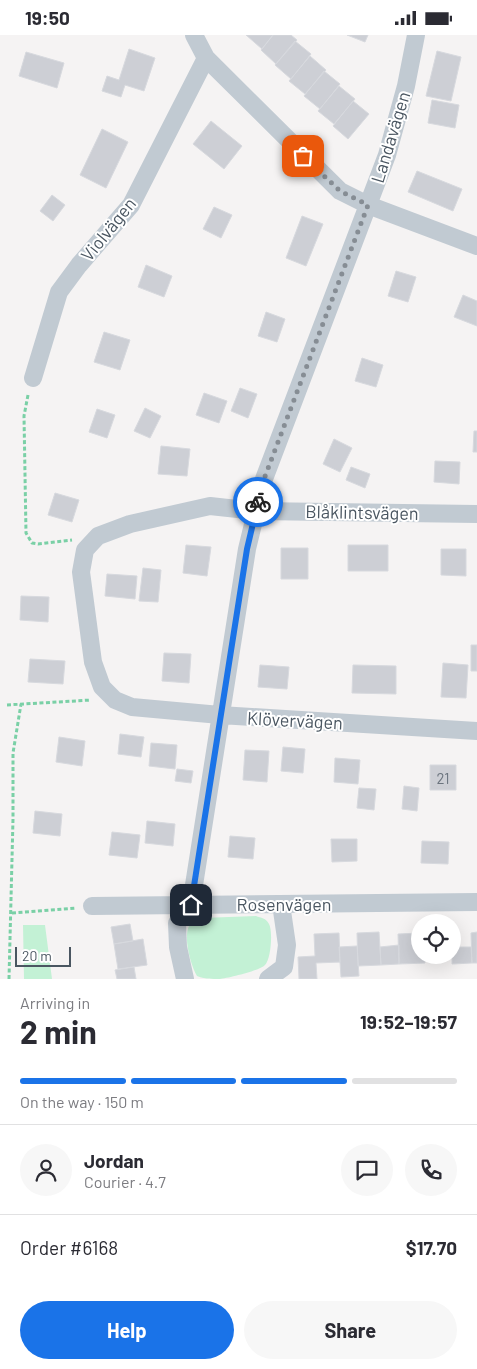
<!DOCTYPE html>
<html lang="en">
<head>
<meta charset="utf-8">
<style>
  :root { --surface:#fff; --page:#f7f7f7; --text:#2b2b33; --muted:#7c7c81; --line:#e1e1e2; --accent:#1a73e8 }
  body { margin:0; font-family:Barlow,sans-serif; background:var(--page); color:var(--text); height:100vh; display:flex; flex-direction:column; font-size:19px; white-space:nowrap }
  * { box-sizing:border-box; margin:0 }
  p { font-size:16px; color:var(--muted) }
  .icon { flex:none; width:28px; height:28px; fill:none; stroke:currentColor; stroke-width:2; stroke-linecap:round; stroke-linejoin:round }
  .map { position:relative; height:944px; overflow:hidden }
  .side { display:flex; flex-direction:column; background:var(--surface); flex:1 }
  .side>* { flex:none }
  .fabs { position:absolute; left:411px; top:879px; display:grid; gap:10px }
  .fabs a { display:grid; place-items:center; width:50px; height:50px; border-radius:50%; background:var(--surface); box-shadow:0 5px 20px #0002; font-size:25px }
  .scale { position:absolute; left:15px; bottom:12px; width:56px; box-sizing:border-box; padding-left:5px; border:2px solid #4a5661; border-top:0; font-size:14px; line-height:18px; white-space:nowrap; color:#4a5661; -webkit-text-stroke:4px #fff; paint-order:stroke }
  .pin { position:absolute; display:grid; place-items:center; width:42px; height:42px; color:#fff; margin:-21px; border-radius:10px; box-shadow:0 2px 8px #0006 }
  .courier { position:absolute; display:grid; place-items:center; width:50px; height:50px; margin:-25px; border:4px solid #1a73e8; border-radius:50%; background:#fff; color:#222; box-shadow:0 1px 6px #0007 }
  .head em { font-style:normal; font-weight:700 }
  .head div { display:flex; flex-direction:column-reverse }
  .head { display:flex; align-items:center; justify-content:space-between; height:85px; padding:0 20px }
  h1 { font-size:32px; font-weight:700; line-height:38px }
  .bar { display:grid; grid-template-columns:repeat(4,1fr); gap:8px 5px; align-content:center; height:60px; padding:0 20px }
  .bar i { height:6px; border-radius:4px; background:var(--line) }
  .bar .active { background:var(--accent) }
  .bar p { grid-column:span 4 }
  .line { display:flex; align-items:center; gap:12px; padding:0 20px; border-top:1px solid var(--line) }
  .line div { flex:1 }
  .round { display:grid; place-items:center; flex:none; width:52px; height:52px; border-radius:26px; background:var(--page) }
  .cta { display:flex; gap:10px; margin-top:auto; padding:10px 20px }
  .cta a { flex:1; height:58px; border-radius:30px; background:var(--accent); color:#fff; font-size:20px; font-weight:700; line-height:58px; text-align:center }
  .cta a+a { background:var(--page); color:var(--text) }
  .status { display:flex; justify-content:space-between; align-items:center; height:35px; padding:0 25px; background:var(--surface); direction:ltr }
  .status svg { height:14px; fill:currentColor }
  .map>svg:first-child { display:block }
  .green { fill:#c3f1d5 }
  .building { fill:#cdcfd5; stroke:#d7d9de }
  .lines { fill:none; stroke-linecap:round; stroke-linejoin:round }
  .path { stroke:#7ad0a6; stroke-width:3; stroke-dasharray:4 2.5; stroke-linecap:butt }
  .minor { stroke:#c1cad2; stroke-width:18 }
  .done { stroke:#868d94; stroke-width:5; stroke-dasharray:0 9 }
  .route { stroke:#1a73e8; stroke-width:6 }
  .labels { text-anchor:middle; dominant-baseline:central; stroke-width:4; stroke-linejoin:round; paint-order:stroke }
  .number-label { font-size:15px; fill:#6b747e }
  .street-label { font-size:18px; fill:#4a5661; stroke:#fff }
</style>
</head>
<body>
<div class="status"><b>19:50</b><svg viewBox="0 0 49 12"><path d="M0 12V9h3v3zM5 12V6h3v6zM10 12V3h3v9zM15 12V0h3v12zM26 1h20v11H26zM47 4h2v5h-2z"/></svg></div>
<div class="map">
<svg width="477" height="944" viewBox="0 0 477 944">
  <rect width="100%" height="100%" fill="#f5f3f3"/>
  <path class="green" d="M256,881C261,883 266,883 269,889C273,896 271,924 265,930C259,936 228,943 220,944C212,944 204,944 197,941C191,931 183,903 189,891C191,886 197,885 202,883Z
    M23,890H45L52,944H24Z"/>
  <path class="building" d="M246,0H273L262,14Z
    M273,0H291L297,5L276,29L261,15Z
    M347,0H368L365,7Z
    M295,6L311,19L291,44L275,30Z
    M129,14L155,23L144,56L125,50L121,62L102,56L107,41L119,45Z
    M437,16L461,22L451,66L426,61Z
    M26,17L64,28L57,53L19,41Z
    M310,21L326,35L305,59L289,46Z
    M324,36L340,49L320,74L304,61Z
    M339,51L355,64L334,89L318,76Z
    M432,65L459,70L455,93L428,88Z
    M353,66L369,79L348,104L333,91Z
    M211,86L242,111L224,134L193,109Z
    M102,94L128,107L106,153L80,140Z
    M417,136L462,154L453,176L408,157Z
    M52,160L65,170L53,186L40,176Z
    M214,172L232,180L221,203L203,194Z
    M302,181L323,189L306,231L286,223Z
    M146,230L172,241L164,262L138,252Z
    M396,236L416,242L408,267L388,261Z
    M463,260L477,266V291L454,282Z
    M266,277L285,284L277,307L258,301Z
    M104,297L130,305L120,335L94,327Z
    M362,323L383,330L376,352L355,346Z
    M240,353L257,359L248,383L231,376Z
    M204,358L227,366L219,388L196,380Z
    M145,373L161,381L150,403L134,396Z
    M97,374L115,380L107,403L89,397Z
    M474,396H477V417H473Z
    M334,404L352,413L340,437L323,429Z
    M161,411L190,414L187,441L158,439Z
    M435,426L460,427L459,449L434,447Z
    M351,432L370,439L365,453L346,445Z
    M55,458L79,465L72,487L48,480Z
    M186,510L211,512L207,541L183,538Z
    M348,510H388V536H348Z
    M281,513H308V544H281Z
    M441,514H466V541L441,540Z
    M143,533L161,535L158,567L139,566Z
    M107,539L137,541L135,564L105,561Z
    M21,561L49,562L48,587L20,585Z
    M471,610H477V636H471Z
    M164,618L191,619L189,648L162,646Z
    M30,624L65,626L63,649L28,647Z
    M443,628L468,630L466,663L441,662Z
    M260,630L289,632L287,654L258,652Z
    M353,630L396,631V659L352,658Z
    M120,699L144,702L141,722L118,719Z
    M59,702L85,706L82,731L56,727Z
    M151,708L177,710L175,734L149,731Z
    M283,712L305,714L303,738L281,736Z
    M245,715L269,716L267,747L243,745Z
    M335,723L360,725L358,749L334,747Z
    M430,730H456V755H430Z
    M177,734L193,736L191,748L175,746Z
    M404,751L419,753L417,776L402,774Z
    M359,753L376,754L374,775L357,773Z
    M35,776L62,779L60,801L33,798Z
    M147,786L175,789L173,811L145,808Z
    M112,797L140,800L137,823L109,820Z
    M230,801L255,803L253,824L228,822Z
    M331,804H357V826L332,827Z
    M422,806L449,807L448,829L421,828Z
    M130,889L133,906L114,909L111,892Z
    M379,897L381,930L358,931L357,898Z
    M477,897V928H472L471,898Z
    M339,898L340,927L316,928L317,944H299L298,922L315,921L314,899Z
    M420,898V920H424L425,928L399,929L398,899Z
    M143,904L147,930L118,934L114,909Z
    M399,910V929L381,930L380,912Z
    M357,911L359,941L341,942L339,912Z
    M452,912H471L472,928L452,929Z
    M134,932L136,944H117L115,935Z"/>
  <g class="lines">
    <path class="path" d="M28,360L24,381L26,498L32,508L38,509L72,505
      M7,670L91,665
      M12,878L76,873
      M9,944L13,784V718L21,669"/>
    <path class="minor" d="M194,0L206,23L340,156L368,170L477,211
      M33,343L59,257L79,230L131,170L206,23
      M477,479L256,476L210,471L130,489L98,501L85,515L81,537L93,627L102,652L115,665L132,672L220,680L477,696
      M92,871L477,867
      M185,944L178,912L177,888L191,869L247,514L264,444L387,120L406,51L416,0
      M268,944L284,932L287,910L281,869"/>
  </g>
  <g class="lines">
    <path class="done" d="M258,467L264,444L368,170L340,156L303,121"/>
    <path class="route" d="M191,870L247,514L258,467"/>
  </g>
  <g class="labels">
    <g class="number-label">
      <text x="443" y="743">21</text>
    </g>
    <g class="street-label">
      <text transform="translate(390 102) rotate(-73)">Landavägen</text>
      <text transform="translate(108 194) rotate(-51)">Violvägen</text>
      <text transform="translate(362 477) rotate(1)">Blåklintsvägen</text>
      <text transform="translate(295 685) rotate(3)">Klövervägen</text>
      <text x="284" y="869">Rosenvägen</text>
    </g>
  </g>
</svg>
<div class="fabs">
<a><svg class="icon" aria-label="locate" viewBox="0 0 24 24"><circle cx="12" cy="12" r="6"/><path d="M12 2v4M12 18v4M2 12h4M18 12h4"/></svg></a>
</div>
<div class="scale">20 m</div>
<div class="pin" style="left:303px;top:121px;background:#ea580c"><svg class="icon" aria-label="bag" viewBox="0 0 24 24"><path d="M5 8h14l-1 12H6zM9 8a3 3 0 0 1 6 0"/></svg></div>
<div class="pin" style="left:191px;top:870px;background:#1f2937"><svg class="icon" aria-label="home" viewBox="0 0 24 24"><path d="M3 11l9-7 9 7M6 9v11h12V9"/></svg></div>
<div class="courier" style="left:258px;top:467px"><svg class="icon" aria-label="bike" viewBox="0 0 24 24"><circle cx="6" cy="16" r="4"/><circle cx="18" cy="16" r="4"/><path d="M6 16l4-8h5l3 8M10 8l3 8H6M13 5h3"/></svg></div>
</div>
<section class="side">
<div class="head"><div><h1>2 min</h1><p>Arriving in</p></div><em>19:52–19:57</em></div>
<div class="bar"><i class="active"></i><i class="active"></i><i class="active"></i><i></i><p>On the way · 150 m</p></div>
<div class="line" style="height:90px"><a class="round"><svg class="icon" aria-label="person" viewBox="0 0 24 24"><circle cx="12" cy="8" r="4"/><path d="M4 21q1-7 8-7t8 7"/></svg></a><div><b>Jordan</b><p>Courier · 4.7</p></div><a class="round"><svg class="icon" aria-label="chat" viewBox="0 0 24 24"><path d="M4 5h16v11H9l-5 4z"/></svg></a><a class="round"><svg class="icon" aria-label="phone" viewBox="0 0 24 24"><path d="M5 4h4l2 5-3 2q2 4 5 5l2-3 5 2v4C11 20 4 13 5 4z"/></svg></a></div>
<div class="line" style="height:65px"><div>Order #6168</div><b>$17.70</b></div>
<div class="cta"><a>Help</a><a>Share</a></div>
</section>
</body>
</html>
